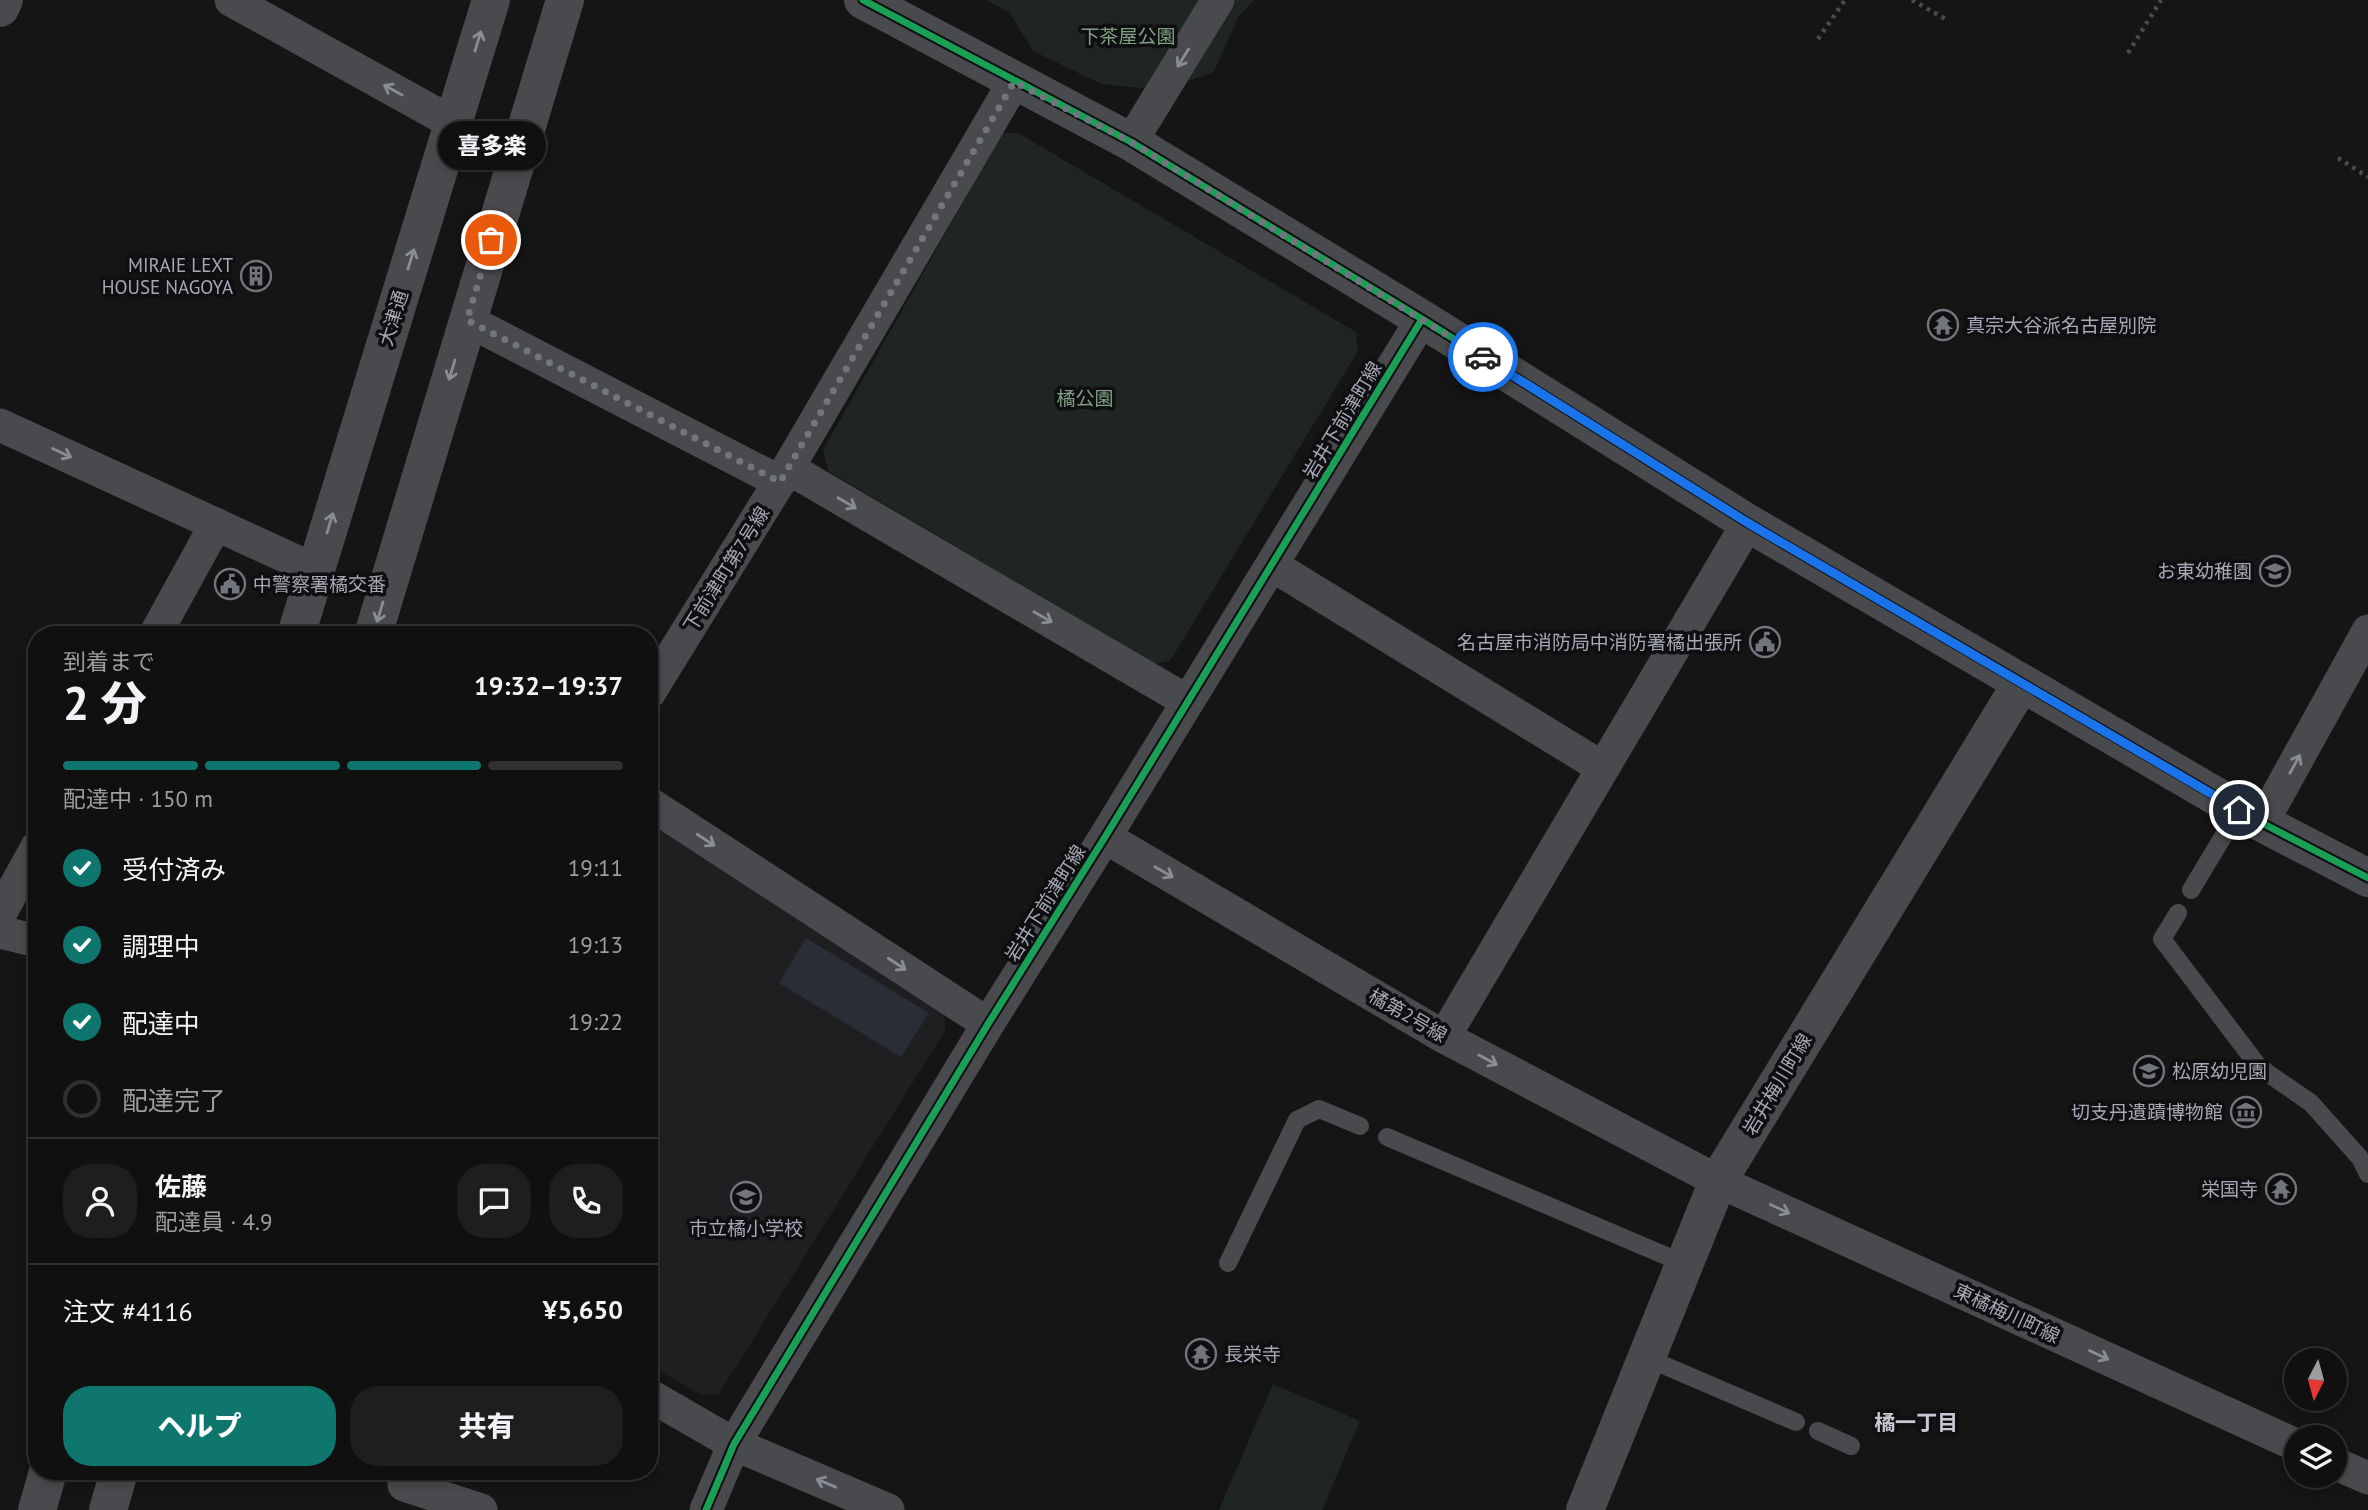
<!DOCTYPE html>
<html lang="ja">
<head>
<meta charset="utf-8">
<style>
  :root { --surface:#101010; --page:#1e1e1e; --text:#f1f3f6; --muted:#9c9d9f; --line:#303030; --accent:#0f766e }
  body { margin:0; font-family:"PT Sans","Noto Sans JP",sans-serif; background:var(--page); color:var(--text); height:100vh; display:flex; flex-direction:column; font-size:26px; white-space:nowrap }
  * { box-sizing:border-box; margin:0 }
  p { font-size:23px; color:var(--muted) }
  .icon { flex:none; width:38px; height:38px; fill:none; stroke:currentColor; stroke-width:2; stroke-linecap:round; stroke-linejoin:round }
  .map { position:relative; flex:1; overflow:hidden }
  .side { position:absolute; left:28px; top:626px; width:630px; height:854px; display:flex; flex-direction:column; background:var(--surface); border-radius:28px; box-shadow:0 4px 10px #0003,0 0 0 2px var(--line) }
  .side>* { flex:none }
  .needle { width:46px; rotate:186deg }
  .controls { position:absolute; left:2284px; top:1348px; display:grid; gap:14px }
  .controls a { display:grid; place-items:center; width:63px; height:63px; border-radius:50%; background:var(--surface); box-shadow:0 4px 10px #0003,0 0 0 2px var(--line); font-size:35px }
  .pin { position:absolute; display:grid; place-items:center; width:60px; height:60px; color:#fff; margin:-30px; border:4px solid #fff; border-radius:50%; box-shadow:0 2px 7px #0007 }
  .courier { position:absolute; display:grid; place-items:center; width:70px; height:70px; margin:-35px; border:5px solid #1a73e8; border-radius:50%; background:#fff; color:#222; box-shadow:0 2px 9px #0007 }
  .bubble { position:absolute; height:49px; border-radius:24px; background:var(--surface); box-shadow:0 4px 10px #0003,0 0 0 2px var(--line); font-size:23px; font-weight:800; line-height:49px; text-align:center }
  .head em { font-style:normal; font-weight:800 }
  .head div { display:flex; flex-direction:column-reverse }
  .head { display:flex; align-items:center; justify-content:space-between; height:119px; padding:0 35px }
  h1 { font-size:46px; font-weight:800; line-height:52px }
  .bar { display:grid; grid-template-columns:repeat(4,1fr); gap:10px 7px; align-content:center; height:84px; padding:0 35px }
  .bar i { height:9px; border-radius:5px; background:var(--line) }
  .bar .active { background:var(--accent) }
  .bar p { grid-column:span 4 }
  .line { display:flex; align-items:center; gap:18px; padding:0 35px; border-top:2px solid var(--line) }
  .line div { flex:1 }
  .round { display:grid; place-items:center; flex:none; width:74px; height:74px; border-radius:28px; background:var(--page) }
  ol { padding:0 35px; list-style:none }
  li { display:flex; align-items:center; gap:21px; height:77px }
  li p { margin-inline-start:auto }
  li .icon { padding:7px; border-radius:50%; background:var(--accent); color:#fff; stroke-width:4 }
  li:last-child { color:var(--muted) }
  li i { width:38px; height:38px; border:4px solid var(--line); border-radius:50% }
  .button { display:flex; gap:14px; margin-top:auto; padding:14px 35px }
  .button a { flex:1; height:80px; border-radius:28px; background:var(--accent); color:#fff; font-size:28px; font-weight:800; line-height:80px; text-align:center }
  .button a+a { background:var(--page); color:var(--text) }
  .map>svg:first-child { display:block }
  .built { fill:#1f1f21 }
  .green { fill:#1f2520 }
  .water { fill:#292e36 }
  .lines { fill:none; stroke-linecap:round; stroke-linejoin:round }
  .path { stroke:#4b4b4f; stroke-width:4.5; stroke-dasharray:3.5 5; stroke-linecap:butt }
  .service { stroke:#494a4d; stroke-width:18 }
  .minor { stroke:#494a4d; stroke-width:33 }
  .tertiary { stroke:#494a4d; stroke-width:38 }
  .cycleway-casing { stroke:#0f0f11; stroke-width:11 }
  .cycleway { stroke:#1a9f57; stroke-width:7 }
  .oneway { stroke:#8a8c96 }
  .done { stroke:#73757d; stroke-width:7; stroke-dasharray:0 12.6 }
  .route { stroke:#1a73e8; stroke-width:9 }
  .labels { text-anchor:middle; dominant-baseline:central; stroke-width:7; stroke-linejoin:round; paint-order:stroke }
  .park-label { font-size:19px; fill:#7ea083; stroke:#0f0f11 }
  .poi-label { font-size:19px; fill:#a6a9b5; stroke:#0f0f11; text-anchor:end }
  .street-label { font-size:19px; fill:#a6a9b5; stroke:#0f0f11 }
  .neighbourhood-label { font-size:21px; font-weight:bold; fill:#c7c9d2; stroke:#0f0f11 }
</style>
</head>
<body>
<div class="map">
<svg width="2368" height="1510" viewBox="0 0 2368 1510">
  <rect width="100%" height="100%" fill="#151515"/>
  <path class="built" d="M649,822L943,1008L946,1029L719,1394L702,1395L649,1365Z"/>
  <path class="green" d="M986,0H1254L1238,17L1214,72L1163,90L1101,84L1033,51L1009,12Z
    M1002,133H1018L1356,332L1358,351L1170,661L1155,664L828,471L823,450Z
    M1273,1384L1360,1421L1322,1510H1219Z"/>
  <path class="water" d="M806,938L929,1013L901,1057L779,983Z"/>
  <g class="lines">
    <path class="path" d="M1912,0L1949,21
      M1818,39L1845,0
      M2128,53L2161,0
      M2338,158L2368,177"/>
    <path class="service" d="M2191,890L2239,810
      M2178,913L2162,939L2259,1067L2311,1103L2360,1158L2368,1174
      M1387,1137L1685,1264
      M1228,1263L1297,1120L1319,1109L1360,1126
      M1647,1358L1796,1422
      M1818,1431L1851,1446"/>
    <path class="minor" d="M231,0L453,123
      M1131,142L1218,0
      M467,320L780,482
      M0,425L315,570
      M788,468L1187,701
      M1272,565L1603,768
      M155,635L216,524
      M649,693L788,468L1014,82
      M649,803L988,1024
      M2262,823L2368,631
      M1105,837L1444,1037L1718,1181L2296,1445
      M0,914L37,847
      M0,932L37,941
      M1444,1037L1748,523
      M649,1395L734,1444L888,1510
      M2334,1463L2368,1478
      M404,1485L481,1510
      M706,1510L734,1444L988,1024L1105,837L1422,319"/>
    <path class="tertiary" d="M863,0L1131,142L1422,319L1748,523L2262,823L2368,878
      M0,8L4,0
      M296,635L491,0
      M373,635L565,0
      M37,1510L48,1472
      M108,1510L119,1472
      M1585,1510L1718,1181L2021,684"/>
    <g class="cycleway-casing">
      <path id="cycleway" d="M863,0L1131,142L1422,319L1748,523L2262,823L2368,878
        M706,1510L734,1444L988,1024L1105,837L1422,319"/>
    </g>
    <use href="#cycleway" class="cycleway"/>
  </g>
  <defs><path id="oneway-shaft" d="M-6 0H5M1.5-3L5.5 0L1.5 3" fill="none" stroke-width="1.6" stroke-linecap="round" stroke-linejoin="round" transform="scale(1.75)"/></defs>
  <g class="oneway">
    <use href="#oneway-shaft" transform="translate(478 41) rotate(-73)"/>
    <use href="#oneway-shaft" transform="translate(1183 58) rotate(122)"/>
    <use href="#oneway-shaft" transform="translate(393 90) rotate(-151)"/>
    <use href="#oneway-shaft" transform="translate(411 259) rotate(-73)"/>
    <use href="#oneway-shaft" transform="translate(452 370) rotate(107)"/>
    <use href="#oneway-shaft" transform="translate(62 453) rotate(25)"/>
    <use href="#oneway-shaft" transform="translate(847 503) rotate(30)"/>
    <use href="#oneway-shaft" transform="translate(330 523) rotate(-73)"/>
    <use href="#oneway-shaft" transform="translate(380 612) rotate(107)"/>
    <use href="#oneway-shaft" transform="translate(1043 617) rotate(30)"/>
    <use href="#oneway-shaft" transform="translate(2295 764) rotate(-61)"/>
    <use href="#oneway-shaft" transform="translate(706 840) rotate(33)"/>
    <use href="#oneway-shaft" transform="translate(1164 872) rotate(30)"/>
    <use href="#oneway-shaft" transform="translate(897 964) rotate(33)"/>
    <use href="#oneway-shaft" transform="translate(1488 1060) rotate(28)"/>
    <use href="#oneway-shaft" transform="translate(1780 1209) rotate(25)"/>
    <use href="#oneway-shaft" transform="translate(2099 1355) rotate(25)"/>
    <use href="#oneway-shaft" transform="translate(826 1483) rotate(-157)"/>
  </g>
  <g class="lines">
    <path class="done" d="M491,240L467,320L780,482L1014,82L1131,142L1483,357"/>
    <path class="route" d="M1483,357L1748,523L2239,810"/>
  </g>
  <defs>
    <g id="building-ring" transform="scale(1.575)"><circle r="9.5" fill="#0f0f11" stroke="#73757d" stroke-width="1.5"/><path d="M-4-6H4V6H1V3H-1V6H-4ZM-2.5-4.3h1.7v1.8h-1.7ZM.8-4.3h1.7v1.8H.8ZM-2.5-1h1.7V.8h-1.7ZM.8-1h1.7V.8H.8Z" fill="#73757d"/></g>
    <g id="temple-ring" transform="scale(1.575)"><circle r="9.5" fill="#0f0f11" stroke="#73757d" stroke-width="1.5"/><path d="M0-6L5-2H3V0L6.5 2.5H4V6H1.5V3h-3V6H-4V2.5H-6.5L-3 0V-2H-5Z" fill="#73757d"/></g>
    <g id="school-ring" transform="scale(1.575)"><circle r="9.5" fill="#0f0f11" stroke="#73757d" stroke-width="1.5"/><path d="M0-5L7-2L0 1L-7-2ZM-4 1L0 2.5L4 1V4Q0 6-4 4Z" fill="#73757d"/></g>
    <g id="civic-ring" transform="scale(1.575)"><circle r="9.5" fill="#0f0f11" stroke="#73757d" stroke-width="1.5"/><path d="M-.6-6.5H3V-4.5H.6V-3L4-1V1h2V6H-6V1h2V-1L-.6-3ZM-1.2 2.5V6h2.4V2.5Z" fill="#73757d"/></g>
    <g id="museum-ring" transform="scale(1.575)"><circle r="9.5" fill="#0f0f11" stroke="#73757d" stroke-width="1.5"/><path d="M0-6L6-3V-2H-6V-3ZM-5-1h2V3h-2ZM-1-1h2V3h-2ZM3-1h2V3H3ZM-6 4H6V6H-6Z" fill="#73757d"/></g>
  </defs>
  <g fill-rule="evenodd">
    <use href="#building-ring" x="256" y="276"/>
    <use href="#temple-ring" x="1943" y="325"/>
    <use href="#school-ring" x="2275" y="571"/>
    <use href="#civic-ring" x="230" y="584"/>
    <use href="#civic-ring" x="1765" y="642"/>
    <use href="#school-ring" x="2149" y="1071"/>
    <use href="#museum-ring" x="2246" y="1112"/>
    <use href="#temple-ring" x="2281" y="1189"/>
    <use href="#school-ring" x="746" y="1197"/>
    <use href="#temple-ring" x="1201" y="1354"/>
  </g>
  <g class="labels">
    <g class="park-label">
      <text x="1128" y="36">下茶屋公園</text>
      <text x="1085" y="398">橘公園</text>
    </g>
    <g class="poi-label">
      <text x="233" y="265">MIRAIE LEXT<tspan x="233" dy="22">HOUSE NAGOYA</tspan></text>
      <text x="1966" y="325" text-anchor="start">真宗大谷派名古屋別院</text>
      <text x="2252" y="571">お東幼稚園</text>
      <text x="253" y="584" text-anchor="start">中警察署橘交番</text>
      <text x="1742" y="642">名古屋市消防局中消防署橘出張所</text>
      <text x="2172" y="1071" text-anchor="start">松原幼児園</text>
      <text x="2223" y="1112">切支丹遺蹟博物館</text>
      <text x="2258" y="1189">栄国寺</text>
      <text x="746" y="1228" text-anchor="middle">市立橘小学校</text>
      <text x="1224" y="1354" text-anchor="start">長栄寺</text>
    </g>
    <g class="street-label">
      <text transform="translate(393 318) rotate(-73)">大津通</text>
      <text transform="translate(1342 420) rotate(-59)">岩井下前津町線</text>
      <text transform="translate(726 569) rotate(-58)">下前津町第7号線</text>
      <text transform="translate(1045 903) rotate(-58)">岩井下前津町線</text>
      <text transform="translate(1408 1015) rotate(30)">橘第2号線</text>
      <text transform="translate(1777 1084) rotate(-59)">岩井梅川町線</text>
      <text transform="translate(2007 1313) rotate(25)">東橘梅川町線</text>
    </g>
    <g class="neighbourhood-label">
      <text x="1916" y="1422">橘一丁目</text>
    </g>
  </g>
</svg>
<div class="controls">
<a><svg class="needle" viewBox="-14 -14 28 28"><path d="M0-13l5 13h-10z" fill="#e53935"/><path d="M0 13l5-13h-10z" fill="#9c9d9f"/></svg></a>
<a><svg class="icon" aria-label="layers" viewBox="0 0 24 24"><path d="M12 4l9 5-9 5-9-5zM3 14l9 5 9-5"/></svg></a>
</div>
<div class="pin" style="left:491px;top:240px;background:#ea580c"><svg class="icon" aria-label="bag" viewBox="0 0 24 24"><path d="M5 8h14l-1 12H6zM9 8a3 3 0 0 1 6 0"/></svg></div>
<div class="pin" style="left:2239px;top:810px;background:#1f2937"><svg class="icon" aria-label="home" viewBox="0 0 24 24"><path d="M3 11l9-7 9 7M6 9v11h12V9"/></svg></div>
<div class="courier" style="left:1483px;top:357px"><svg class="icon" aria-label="car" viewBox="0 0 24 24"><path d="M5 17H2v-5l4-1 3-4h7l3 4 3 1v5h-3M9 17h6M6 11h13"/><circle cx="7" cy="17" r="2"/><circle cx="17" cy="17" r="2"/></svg></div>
<div class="bubble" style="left:438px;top:121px;width:108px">喜多楽</div>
<section class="side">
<div class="head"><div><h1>2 分</h1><p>到着まで</p></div><em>19:32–19:37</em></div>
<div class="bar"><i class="active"></i><i class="active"></i><i class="active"></i><i></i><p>配達中 · 150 m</p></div>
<ol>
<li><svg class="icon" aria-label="check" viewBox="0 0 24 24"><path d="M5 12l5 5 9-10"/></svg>受付済み<p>19:11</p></li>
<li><svg class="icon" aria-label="check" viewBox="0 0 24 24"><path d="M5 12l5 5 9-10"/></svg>調理中<p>19:13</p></li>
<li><svg class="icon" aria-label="check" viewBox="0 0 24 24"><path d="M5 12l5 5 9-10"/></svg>配達中<p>19:22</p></li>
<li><i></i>配達完了</li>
</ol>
<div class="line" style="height:126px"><a class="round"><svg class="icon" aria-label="person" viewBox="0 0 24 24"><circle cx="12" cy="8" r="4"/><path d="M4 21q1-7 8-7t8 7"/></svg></a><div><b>佐藤</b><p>配達員 · 4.9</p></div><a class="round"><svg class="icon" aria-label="chat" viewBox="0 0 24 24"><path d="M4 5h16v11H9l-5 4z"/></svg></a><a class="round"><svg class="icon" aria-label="phone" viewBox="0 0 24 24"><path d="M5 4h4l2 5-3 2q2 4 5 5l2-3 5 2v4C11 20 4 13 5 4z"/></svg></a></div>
<div class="line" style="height:91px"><div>注文 #4116</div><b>¥5,650</b></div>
<div class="button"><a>ヘルプ</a><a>共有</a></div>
</section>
</div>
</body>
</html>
